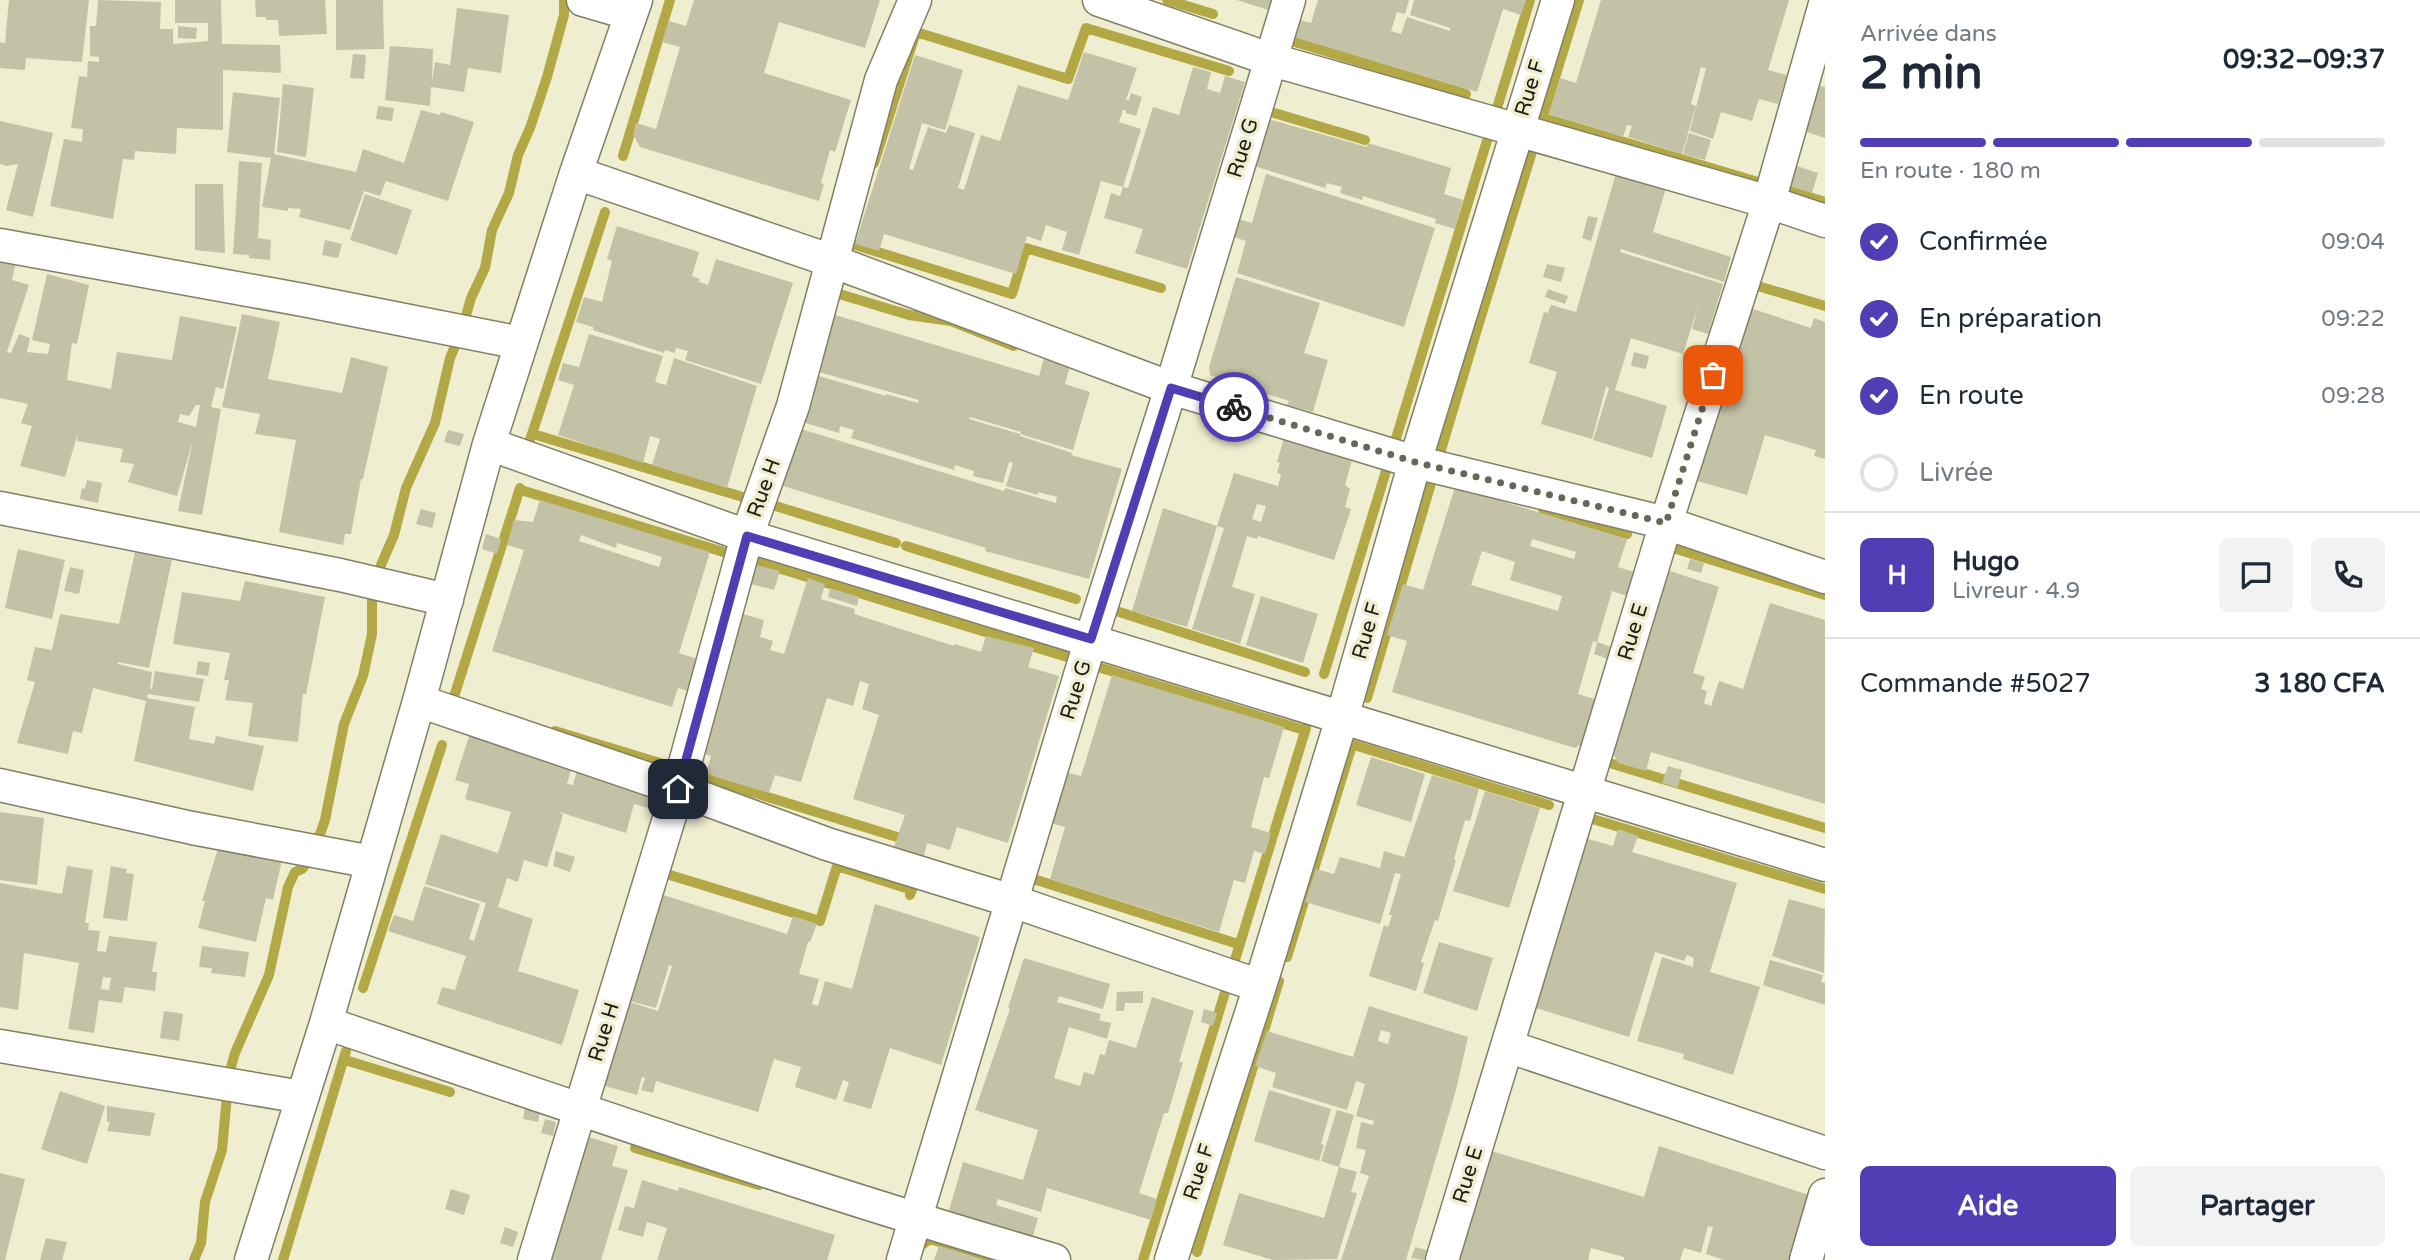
<!DOCTYPE html>
<html lang="fr">
<head>
<meta charset="utf-8">
<style>
  :root { --surface:#fff; --page:#f2f2f3; --text:#1f2937; --muted:#747a83; --line:#e0e1e3; --accent:#513eb5 }
  body { margin:0; font-family:"Varela Round",sans-serif; background:var(--page); color:var(--text); height:100vh; display:flex; flex-direction:column; font-size:26px; white-space:nowrap }
  * { box-sizing:border-box; margin:0 }
  p { font-size:23px; color:var(--muted) }
  .icon { flex:none; width:38px; height:38px; fill:none; stroke:currentColor; stroke-width:2; stroke-linecap:round; stroke-linejoin:round }
  .map { position:relative; flex:1; overflow:hidden }
  .drawer { display:flex; flex-direction:column; background:var(--surface); width:595px }
  .drawer>* { flex:none }
  .pin { position:absolute; display:grid; place-items:center; width:60px; height:60px; color:#fff; margin:-30px; border-radius:14px; box-shadow:0 4px 10px #0006 }
  .courier { position:absolute; display:grid; place-items:center; width:70px; height:70px; margin:-35px; border:5px solid #513eb5; border-radius:50%; background:#fff; color:#222; box-shadow:0 2px 9px #0007 }
  .headline em { font-style:normal; font-weight:700 }
  .headline div { display:flex; flex-direction:column-reverse }
  .headline { display:flex; align-items:center; justify-content:space-between; height:119px; padding:0 35px }
  h1 { font-size:46px; font-weight:700; line-height:52px }
  .bar { display:grid; grid-template-columns:repeat(4,1fr); gap:10px 7px; align-content:center; height:84px; padding:0 35px }
  .bar i { height:9px; border-radius:5px; background:var(--line) }
  .bar .selected { background:var(--accent) }
  .bar p { grid-column:span 4 }
  .line { display:flex; align-items:center; gap:18px; padding:0 35px; border-top:2px solid var(--line) }
  .line div { flex:1 }
  .round { display:grid; place-items:center; flex:none; width:74px; height:74px; border-radius:10px; background:var(--page) }
  ol { padding:0 35px; list-style:none }
  li { display:flex; align-items:center; gap:21px; height:77px }
  li p { margin-inline-start:auto }
  li .icon { padding:7px; border-radius:50%; background:var(--accent); color:#fff; stroke-width:4 }
  li:last-child { color:var(--muted) }
  li i { width:38px; height:38px; border:4px solid var(--line); border-radius:50% }
  .cta { display:flex; gap:14px; margin-top:auto; padding:14px 35px }
  .cta a { flex:1; height:80px; border-radius:10px; background:var(--accent); color:#fff; font-size:28px; font-weight:700; line-height:80px; text-align:center }
  .cta a+a { background:var(--page); color:var(--text) }
  main { display:flex; flex:1; min-height:0 }
  .map>svg:first-child { display:block }
  .lines { fill:none; stroke-linecap:round; stroke-linejoin:round }
  .stream { stroke:#b2a846; stroke-width:10 }
  .building { fill:#c4c2a6; fill-rule:evenodd }
  .minor-casing { stroke:#817f64; stroke-width:35 }
  .minor { stroke:#fff; stroke-width:32 }
  .done { stroke:#686755; stroke-width:7; stroke-dasharray:0 12.6 }
  .route { stroke:#513eb5; stroke-width:9 }
  .labels { text-anchor:middle; dominant-baseline:central; stroke-width:7; stroke-linejoin:round; paint-order:stroke }
  .street-label { font-size:21px; fill:#1f1e13; stroke:#f0eed0 }
</style>
</head>
<body>
<main>
<div class="map">
<svg width="1825" height="1260" viewBox="0 0 1825 1260">
  <rect width="100%" height="100%" fill="#f0eed0"/>
  <g class="lines">
    <path class="stream" d="M1167,0L1213,14
      M1282,38L1466,94
      M1261,109L1365,140
      M1544,118L1758,182
      M623,156L670,0
      M874,163L916,32L1068,79L1086,28L1229,71
      M1780,188L1825,202
      M849,243L1012,294L1026,248L1161,288
      M1750,288L1751,284L1825,306
      M836,293L909,315L951,321L1014,346
      M533,434L746,498
      M529,443L605,212
      M521,490L730,554
      M769,504L896,543
      M1543,509L1627,534
      M906,546L1076,599
      M1670,547L1825,595
      M752,560L1067,657
      M1110,609L1305,672
      M1088,664L1304,730
      M1324,674L1530,0
      M1367,698L1478,326L1579,0
      M463,703L453,700L520,488
      M555,731L663,764
      M1351,744L1549,805
      M1606,754L1603,761L1825,828
      M687,772L897,837
      M1586,817L1825,889
      M1028,873L1027,877L1238,944
      M658,877L660,872L820,921L837,866L912,890L910,895
      M1287,957L1352,745
      M363,988L442,745
      M345,1060L450,1092
      M635,1148L759,1185
      M915,1250L930,1239L997,1260
      M1197,1252L1279,981
      M194,1260L201,1243L205,1202L222,1150L229,1074L235,1053L269,975L288,887L295,872L302,869L312,857L325,820L344,724L363,676L372,634V599L381,565L394,535L406,488L435,423L450,358L462,330L471,298L485,268L492,230L509,193L518,155L530,128L547,77L564,15V0
      M283,1260L346,1051
      M1143,1260L1306,728"/>
  </g>
  <path class="building" d="M9,0H89L82,62L26,58L25,70L0,68V42L5,43Z
    M98,0L161,2L160,29H173V44L208,41V23H175V0H221L222,44L280,45L281,73L223,70V130L177,128L176,154L135,151L134,160L123,159L113,219L50,206L64,139L82,142L83,129L71,128L79,76L87,77L88,61L99,62V57L90,56V26H96Z
    M255,0H325L327,34L279,36L278,20H266V17H256Z
    M336,0H383L384,49L336,50Z
    M694,0H880L865,48L779,22L764,73L851,100L835,152L830,150L821,183L824,184L819,201L640,147L633,134L636,123L656,129L680,47L662,42L669,21L686,26Z
    M1237,0H1271L1268,10Z
    M1318,0H1409L1405,14L1397,12L1391,31L1401,34L1407,17L1450,31V28L1410,15L1414,0H1526L1521,15L1503,9L1477,92L1287,35L1293,18L1311,23Z
    M1601,0H1789L1768,70L1787,75L1778,104L1759,99L1752,121L1721,112L1713,139L1690,131L1706,68L1701,67L1691,104L1696,106L1682,154L1628,137L1632,126L1627,125L1623,137L1549,114L1560,78L1576,83Z
    M457,8L509,15L501,73L468,68L464,92L431,87L430,106L385,100L390,46L433,49L432,82L435,62L450,65Z
    M178,26L197,28L196,39L178,38Z
    M1084,52L1137,68L1126,100H1129L1131,93L1142,97L1136,116L1126,113V110H1123L1119,122L1141,129L1123,187L1101,181L1079,255L1062,250L1067,232L1046,225L1041,241L1027,236L1016,274L884,234L879,251L855,244L915,55L963,70L945,130L922,123L909,169L913,170L928,127L946,133L949,125L975,133L958,188L964,190L981,135L1000,141L1018,85L1068,100Z
    M353,54L366,55L364,79L350,78Z
    M1193,67L1211,72L1207,89L1220,93L1225,76L1245,82L1187,269L1135,253L1143,229L1104,218L1111,193L1120,196L1123,187L1128,188L1153,107L1179,115Z
    M283,84L314,88L306,157L277,152Z
    M1814,84L1825,87V138L1801,130Z
    M233,92L280,98L274,154L356,172L363,149L404,163L421,110L440,115L441,112L474,122L448,201L386,181L380,196L364,191L350,230L299,217L301,209L288,208V211L262,207L271,158L227,152Z
    M378,106L394,108L392,121L376,119Z
    M1265,118L1367,147L1368,143L1451,168L1444,194L1463,200L1455,229L1435,223L1436,219L1363,196L1362,200L1340,193L1342,187L1327,183L1325,188L1251,165Z
    M0,121L53,133L33,217L6,210L18,164L7,166L0,164Z
    M1689,133L1711,140L1705,160L1683,154Z
    M239,161L262,163L258,238L271,240L270,260L249,258V255L233,254Z
    M1618,166L1668,181L1653,232L1731,257L1724,282L1621,249L1620,252L1723,284L1708,334L1692,329L1699,303L1683,354L1631,338L1615,390L1667,406L1652,458L1593,440L1609,388L1606,387L1592,439L1541,424L1557,372L1529,363L1544,312L1548,313L1551,305L1576,312Z
    M1797,166L1818,173L1812,193L1790,186Z
    M1266,174L1435,228L1404,327L1237,273L1246,241L1227,235L1232,217L1252,223Z
    M195,184H223L225,253L195,250Z
    M365,194L412,210L397,255L350,240Z
    M1588,216L1598,218L1591,241L1582,238Z
    M617,226L699,252L692,276L700,279L699,282L708,285L716,259L793,283L761,384L685,360L688,351L676,348L675,353L665,350L664,353L593,330V327L576,322L584,297L602,302L612,261L607,259Z
    M325,240L342,244L338,258L322,255Z
    M0,258L16,262L12,280L29,285L7,352L11,353L19,334L30,338L27,352L48,354L50,344L32,340L47,274L89,285L77,344L72,343L67,380L111,389L117,352L172,360L180,316L237,327L223,389L216,387L211,407L221,409L202,515L178,511L193,440L177,496L128,482L134,464L120,462L123,449L77,441L78,433L65,477L20,466L32,426L21,423L28,404L0,398ZM196,405H200L196,427L178,422L180,414L189,416Z
    M1547,264L1565,268L1561,282L1543,277Z
    M1236,277L1320,303L1304,353L1328,360L1313,412L1287,405L1289,401L1210,375L1209,367Z
    M1548,289L1568,296L1565,304L1545,297Z
    M1747,307L1811,328L1814,318L1825,322V459L1814,456L1816,450L1765,435L1747,495L1694,480Z
    M242,314L280,322L268,379L342,393L351,357L388,367L363,479H361L351,534H345L343,545L279,532L296,440L255,434L260,414L222,407Z
    M832,314L1039,376L1044,358L1070,366L1065,384L1090,392L1073,450L1020,434L1021,432L970,417L969,419L1020,434V436L1072,453L1071,455L1122,469L1089,579L985,551L986,548L783,486L801,429L1004,491L1005,488L1056,503L1057,497L1038,492V495L1006,486L1013,463L1009,462L1003,483L973,476L974,471L955,465L954,470L851,438L854,430L840,426L839,433L802,422L816,375L886,396V394L918,403L919,400L815,371Z
    M589,334L663,356L655,382L666,385L674,358L757,386L727,488L652,465L660,439L650,436L643,463L558,435L574,385L558,380L563,363L579,367Z
    M1634,352L1649,356L1646,369L1631,366Z
    M448,430L464,434L460,446L444,442Z
    M1285,435L1353,456L1345,485L1350,489L1345,507L1351,509L1334,560L1258,536L1257,539L1247,536L1232,587L1255,594L1240,644L1192,629L1224,528L1217,526L1234,473L1278,486L1281,475L1277,472L1280,463L1277,462ZM1257,504L1266,506L1261,522L1252,519Z
    M87,480L102,483L98,503L80,499L82,488L85,489Z
    M1455,487L1627,539L1618,567L1634,572L1627,596L1612,591L1597,642L1593,641L1578,694L1598,700L1586,742L1575,748L1392,692L1407,641L1387,635L1403,584L1423,590ZM1532,539L1576,552L1574,559L1530,546ZM1482,551L1515,562L1510,580L1562,596L1558,611L1471,585Z
    M540,500L710,552L679,653L698,659L688,691L678,688L672,707L492,651L524,550L507,545L514,520L533,522ZM581,535L616,548L617,543L662,557L659,567L579,541Z
    M1163,508L1217,526L1187,627L1132,611Z
    M421,509L436,513L432,528L416,524Z
    M486,534L501,539L497,554L482,549Z
    M18,549L65,560L52,619L5,608Z
    M135,552L172,560L149,668L118,662V664L152,672L150,688L152,689L155,671L204,679L199,702L148,694L147,698L195,707L189,739L214,744L216,736L264,746L253,791L134,761L146,701L93,688L82,733L73,731L68,754L17,743L35,682L27,680L35,647L52,650L60,614L119,624Z
    M1690,559L1704,563L1701,573L1687,569Z
    M756,565L780,571L774,590L751,584Z
    M70,567L84,570L79,594L64,591Z
    M1667,570L1719,587L1693,673L1705,677L1701,689L1707,691L1704,703L1711,706L1719,681L1743,689L1770,603L1825,620V804L1651,752L1646,771L1618,763L1612,751Z
    M808,578L825,584L821,599L855,609L854,614L954,646L955,644L981,652L986,636L1034,648L1028,667L1059,676L1008,843L957,827L950,850L927,843L924,856L894,847L905,815L853,799L879,715L862,709L869,684L860,681L853,706L827,698L801,782L775,775L769,793L706,774L711,756L702,753L743,614L764,620L760,637L773,641L770,650L784,654Z
    M245,581L325,597L306,694H303L298,742L248,736L253,703L225,700L229,680H224L230,653L173,644L182,592L240,601Z
    M830,588L859,597L857,606L828,597Z
    M1261,596L1318,614L1303,663L1246,645Z
    M1597,642L1611,647L1608,659L1594,654Z
    M198,661L210,663L208,676L196,674Z
    M1112,675L1284,727L1269,778L1264,777L1251,827L1271,833L1265,854L1254,851L1245,883L1234,880L1219,932L1050,879L1065,827L1047,822L1060,771L1081,776Z
    M471,730L573,762L567,784L573,785L579,763L661,788L655,810L634,804L626,833L559,812L563,815L547,867L524,860L518,882L507,878L498,907L533,919L518,971L579,990L562,1045L437,1004L442,987L455,990L466,956L388,931L394,915L413,921L424,886L480,904L469,939L474,941L486,903L425,884L441,834L498,853L511,812L465,799L469,784L455,780Z
    M1371,757L1425,774L1411,822L1356,805Z
    M1668,766L1682,770L1678,788L1662,783Z
    M1432,775L1479,789L1470,821L1465,820L1454,859L1456,860L1438,921L1435,920L1421,962L1424,963L1416,991L1369,976L1384,925L1388,927L1392,915H1389L1401,874L1395,873L1380,924L1305,902L1316,869L1334,874L1340,857L1380,868L1384,851L1404,857Z
    M1485,791L1540,808L1509,908L1453,891Z
    M0,812L44,818L37,885L0,880Z
    M1618,829L1638,836L1632,852L1737,883L1710,972L1760,987L1733,1075L1683,1059L1684,1054L1637,1041L1662,957L1693,967L1694,958L1687,955L1684,961L1655,952L1629,1037L1533,1007L1585,838L1613,846Z
    M219,845L282,860L273,900L266,898L256,942L198,928L205,901H202Z
    M556,851L575,857L570,872L553,866Z
    M67,866L93,870L85,923H89L88,930L100,931L97,951L106,952L109,936L157,942L152,972H157L155,991L125,987L122,1003L99,1000L94,1033L68,1029L79,963L24,953L18,1010L0,1007V883L62,894ZM103,977L111,978L109,990L101,989Z
    M111,866L127,869L126,873L134,874L127,921L103,918Z
    M657,893L787,934L793,916L817,924L810,942H808L799,974L819,979L812,1004L818,1006L825,981L852,989L875,904L980,937L941,1065L890,1048L871,1109L843,1101L849,1082L843,1080L836,1100L795,1087L801,1067L774,1059L758,1112L656,1081L653,1093L641,1090L645,1078L642,1077L637,1095L605,1086L603,1073L623,1000L658,1011L672,966L669,965L656,1008L626,1000Z
    M1789,899L1825,909L1824,973L1772,956Z
    M1439,942L1493,958L1477,1011L1423,993Z
    M202,946L249,952L245,977L211,973L212,968L199,967Z
    M1024,958L1110,984L1103,1009L1059,996L1057,1002L1101,1014L1099,1020L1111,1023L1107,1039L1069,1027L1054,1078L1080,1086L1084,1072L1094,1075L1100,1054L1105,1055L1109,1040L1136,1048L1152,997L1194,1011L1179,1062H1183L1168,1113H1164L1139,1193L1157,1199L1151,1220L1047,1188L1041,1212L998,1199L996,1205L1038,1218L1032,1239L948,1214L963,1162L1023,1180L1038,1130L975,1110L1010,1009L1008,1008Z
    M1770,960L1823,975L1821,982L1825,983V1005L1763,985Z
    M1143,991V1003H1125L1124,1011H1116L1117,992Z
    M1369,1006L1468,1037L1456,1090L1406,1260H1341L1369,1176L1360,1173L1366,1150L1356,1148L1361,1122L1373,1125L1374,1121L1356,1116L1365,1084L1356,1081L1347,1110L1272,1087L1276,1073L1255,1066L1267,1031L1353,1057ZM1381,1030L1391,1033L1388,1044L1378,1041Z
    M1204,1009L1217,1013L1213,1026L1201,1022Z
    M164,1011L183,1014L179,1041L160,1038Z
    M1269,1090L1331,1109L1321,1144L1324,1145L1319,1161L1254,1141Z
    M60,1091L105,1106L87,1164L41,1149Z
    M107,1106L155,1113L150,1136L107,1131L110,1122H107Z
    M525,1107L540,1110L538,1122L523,1119Z
    M1337,1110L1354,1115L1339,1167L1321,1161Z
    M545,1119L556,1122L553,1136L541,1133Z
    M582,1135L618,1146L612,1166L628,1170L601,1260H544Z
    M1659,1146L1812,1196L1793,1260H1724L1706,1254L1713,1227L1708,1226L1701,1253L1684,1248L1680,1260H1624V1257L1591,1248L1588,1260H1453L1488,1150L1644,1197Z
    M1339,1167L1357,1172L1351,1192L1357,1193L1337,1259L1273,1260L1223,1245L1239,1193L1324,1218Z
    M0,1173L25,1179L5,1260H0Z
    M642,1180L678,1191L679,1187L835,1235L827,1260H657L667,1228L647,1222L643,1237L618,1230L625,1206L634,1208Z
    M451,1189L470,1195L464,1215L445,1209Z
    M505,1227L518,1232L513,1247L500,1243Z
    M46,1238L67,1242L62,1260H40Z
    M939,1246L982,1259V1260H934Z
    M1415,1247L1427,1250L1424,1260L1411,1258Z"/>
  <g class="lines">
    <g class="minor-casing">
      <path id="minor" d="M583,0L631,14
        M1099,0L1269,59L1769,202L1825,221
        M576,173L832,261L1171,388L1415,462L1666,523L1825,577
        M0,245L303,300L521,343
        M489,444L747,536L1825,865
        M0,508L340,575L447,600
        M419,701L678,789L827,844L1012,901L1260,986
        M0,785L192,828L372,862
        M326,1023C567,1105 809,1189 1054,1260
        M0,1046L302,1097
        M1507,1046L1825,1153
        M251,1260L326,1023L419,701L489,444L576,173L636,0
        M534,1260L678,789L747,536L793,406L881,80L915,0
        M903,1260L1091,639L1171,388L1289,0
        M1171,1260L1260,986L1342,718L1415,462L1558,0
        M1442,1260L1666,523L1769,202L1825,4
        M1806,1260L1825,1195"/>
    </g>
    <use href="#minor" class="minor"/>
  </g>
  <g class="lines">
    <path class="done" d="M1234,407L1415,462L1666,523L1713,375"/>
    <path class="route" d="M678,789L747,536L1091,639L1171,388L1234,407"/>
  </g>
  <g class="labels">
    <g class="street-label">
      <text transform="translate(1530 88) rotate(-73)">Rue F</text>
      <text transform="translate(1243 148) rotate(-73)">Rue G</text>
      <text transform="translate(764 488) rotate(-70)">Rue H</text>
      <text transform="translate(1367 631) rotate(-74)">Rue F</text>
      <text transform="translate(1633 632) rotate(-73)">Rue E</text>
      <text transform="translate(1076 690) rotate(-73)">Rue G</text>
      <text transform="translate(604 1032) rotate(-73)">Rue H</text>
      <text transform="translate(1199 1172) rotate(-72)">Rue F</text>
      <text transform="translate(1468 1175) rotate(-73)">Rue E</text>
    </g>
  </g>
</svg>
<div class="pin" style="left:1713px;top:375px;background:#ea580c"><svg class="icon" aria-label="bag" viewBox="0 0 24 24"><path d="M5 8h14l-1 12H6zM9 8a3 3 0 0 1 6 0"/></svg></div>
<div class="pin" style="left:678px;top:789px;background:#1f2937"><svg class="icon" aria-label="home" viewBox="0 0 24 24"><path d="M3 11l9-7 9 7M6 9v11h12V9"/></svg></div>
<div class="courier" style="left:1234px;top:407px"><svg class="icon" aria-label="bike" viewBox="0 0 24 24"><circle cx="6" cy="16" r="4"/><circle cx="18" cy="16" r="4"/><path d="M6 16l4-8h5l3 8M10 8l3 8H6M13 5h3"/></svg></div>
</div>
<section class="drawer">
<div class="headline"><div><h1>2 min</h1><p>Arrivée dans</p></div><em>09:32–09:37</em></div>
<div class="bar"><i class="selected"></i><i class="selected"></i><i class="selected"></i><i></i><p>En route · 180 m</p></div>
<ol>
<li><svg class="icon" aria-label="check" viewBox="0 0 24 24"><path d="M5 12l5 5 9-10"/></svg>Confirmée<p>09:04</p></li>
<li><svg class="icon" aria-label="check" viewBox="0 0 24 24"><path d="M5 12l5 5 9-10"/></svg>En préparation<p>09:22</p></li>
<li><svg class="icon" aria-label="check" viewBox="0 0 24 24"><path d="M5 12l5 5 9-10"/></svg>En route<p>09:28</p></li>
<li><i></i>Livrée</li>
</ol>
<div class="line" style="height:126px"><b class="round" style="background:var(--accent);color:#fff">H</b><div><b>Hugo</b><p>Livreur · 4.9</p></div><a class="round"><svg class="icon" aria-label="chat" viewBox="0 0 24 24"><path d="M4 5h16v11H9l-5 4z"/></svg></a><a class="round"><svg class="icon" aria-label="phone" viewBox="0 0 24 24"><path d="M5 4h4l2 5-3 2q2 4 5 5l2-3 5 2v4C11 20 4 13 5 4z"/></svg></a></div>
<div class="line" style="height:91px"><div>Commande #5027</div><b>3 180 CFA</b></div>
<div class="cta"><a>Aide</a><a>Partager</a></div>
</section>
</main>
</body>
</html>
